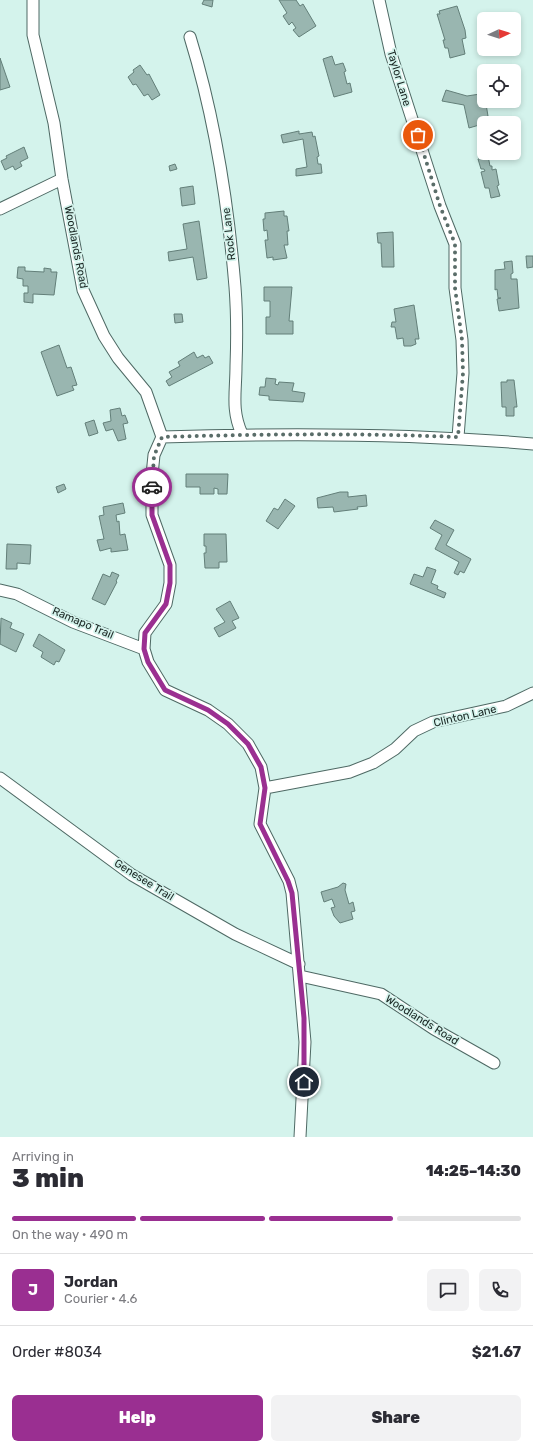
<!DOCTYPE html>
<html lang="en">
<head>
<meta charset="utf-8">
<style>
  :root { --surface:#fff; --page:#f2f2f3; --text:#2b2b33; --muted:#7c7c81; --line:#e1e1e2; --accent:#9a2f91 }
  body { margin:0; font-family:Rubik,sans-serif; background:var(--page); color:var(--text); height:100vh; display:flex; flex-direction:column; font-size:15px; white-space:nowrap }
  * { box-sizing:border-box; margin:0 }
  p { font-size:13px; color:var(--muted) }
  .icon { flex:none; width:22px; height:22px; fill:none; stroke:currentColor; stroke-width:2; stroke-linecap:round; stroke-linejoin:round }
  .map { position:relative; height:1137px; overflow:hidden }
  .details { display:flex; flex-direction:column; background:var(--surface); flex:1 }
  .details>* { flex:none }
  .needle { width:26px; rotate:86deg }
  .fabs { position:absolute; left:477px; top:12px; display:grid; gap:8px }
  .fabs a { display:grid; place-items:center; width:44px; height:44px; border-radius:6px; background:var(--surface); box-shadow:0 2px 6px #0003; font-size:20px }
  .pin { position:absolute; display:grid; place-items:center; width:34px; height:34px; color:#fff; margin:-17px; border:2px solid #fff; border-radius:50%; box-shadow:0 1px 4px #0007 }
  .courier { position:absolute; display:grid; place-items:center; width:40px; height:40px; margin:-20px; border:3px solid #9a2f91; border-radius:50%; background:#fff; color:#222; box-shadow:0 1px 5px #0007 }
  .summary em { font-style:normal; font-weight:800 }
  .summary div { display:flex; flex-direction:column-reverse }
  .summary { display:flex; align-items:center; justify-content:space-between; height:68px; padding:0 12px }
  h1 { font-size:26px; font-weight:800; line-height:30px }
  .bar { display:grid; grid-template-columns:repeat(4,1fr); gap:6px 4px; align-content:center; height:48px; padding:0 12px }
  .bar i { height:5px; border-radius:3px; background:var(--line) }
  .bar .current { background:var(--accent) }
  .bar p { grid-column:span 4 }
  .line { display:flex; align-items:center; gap:10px; padding:0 12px; border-top:1px solid var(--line) }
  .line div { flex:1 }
  .round { display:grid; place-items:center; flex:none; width:42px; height:42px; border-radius:6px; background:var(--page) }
  .cta { display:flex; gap:8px; margin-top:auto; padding:8px 12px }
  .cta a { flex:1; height:46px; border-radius:6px; background:var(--accent); color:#fff; font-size:16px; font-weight:800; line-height:46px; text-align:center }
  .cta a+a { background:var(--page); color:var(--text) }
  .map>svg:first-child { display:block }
  .building { fill:#99b6b0; stroke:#637f79 }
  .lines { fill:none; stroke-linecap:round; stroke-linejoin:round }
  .minor-casing { stroke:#4e6964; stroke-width:13 }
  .minor { stroke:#fff; stroke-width:11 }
  .done { stroke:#5a6d69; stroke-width:4; stroke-dasharray:0 7.2 }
  .route { stroke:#9a2f91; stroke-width:5 }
  .labels { text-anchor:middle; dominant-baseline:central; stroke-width:3.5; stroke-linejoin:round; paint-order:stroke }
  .street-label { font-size:11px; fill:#192522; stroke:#d4f3ec }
</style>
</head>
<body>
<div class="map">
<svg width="533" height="1137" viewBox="0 0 533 1137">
  <rect width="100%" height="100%" fill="#d4f3ec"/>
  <path class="building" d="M204,0H213L212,7L202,4Z
    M279,0H296L300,6L303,4L316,26L299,37L293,30L296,28L292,22L289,25L283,16L287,13Z
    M457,6L465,30L466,38L462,39L465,54L450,58L448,48H445L443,40H445L437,14H440L439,11Z
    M332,56L335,65L343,63L346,71L344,72L347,84L350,83L352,92L334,97L323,59Z
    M0,58L10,87L0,90Z
    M140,65L147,75L149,74L160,95L152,100L148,94L144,96L136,84L133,85L128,77L134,72L133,70Z
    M446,90L467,96L480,94L482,105L486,104L488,116L485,117L486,123L469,128L464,105L442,101Z
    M299,131V134L312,132L313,137L315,136L319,156L317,157L318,164H321L322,173L296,176V169L307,167L303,139L283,143L281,135Z
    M484,144V153H491L492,155L488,156L490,166H492V170L496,169L499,185L497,186L500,196L491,198L489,188H485L481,172L485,171L484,169H481L478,159L482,158L478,145Z
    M24,147L28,158L20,162L22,166L15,170L13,166L5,170L1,161L7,158L6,156Z
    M175,164L177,169L170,171L169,166Z
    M193,186L195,204L182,206L180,188Z
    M284,211V216H287L289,231H287L288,245H284L287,258L273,260V257L267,258L265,240H268L267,230L264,231L263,219H265V213Z
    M199,221L207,278L197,280L193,257L169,261L168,252L187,249L183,224Z
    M393,232L394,267H382L381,243H378L377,233Z
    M526,256H533V267L527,268Z
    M512,261L513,273L511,274V279H517L519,308L499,311L497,299L501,298H498L497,289L495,290V270L505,269L504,262Z
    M18,267H25V271L44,272V268L51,269V272H57L54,295L33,294V303L24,302V293H28V286H23V279L17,278Z
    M264,287H292L289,321H293V334H266V317H270V301H264Z
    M414,305L419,339H415L416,344L411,346H404L403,338L397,339L395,327H391L392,322H396L394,309Z
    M174,314H182L183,322L175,323Z
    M59,345L67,368L71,367L77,385L72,386L74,390L57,396L41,352Z
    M194,352L197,358L203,355L205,358L209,356L213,363L169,386L166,381L172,377L169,372L180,366L178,362Z
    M266,378L276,379L275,384L278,385L279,382L294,383L292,391L305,393L303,402L269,400V396L259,395L260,387H265Z
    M507,380H514L517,407H514V416H506V407H502L501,382H507Z
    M120,408L122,416L125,415L128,423L123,424L126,439L118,441L113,429L106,431L103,423L111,421L110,410Z
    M94,420L98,433L89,436L85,423Z
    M186,474H228L227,494H218V489L214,488V494H200V487H186Z
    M64,484L66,489L58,493L56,487Z
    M340,492H348V497L366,495L367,506L357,507L358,509L334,512L333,507L318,508L317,498Z
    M285,499L295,506L278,529L266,521L274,508L278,510Z
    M123,503L125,513L116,515L117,522L119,521L120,535L125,534L128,550L111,552V548L100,551L97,540L104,539L99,516L104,515L103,507Z
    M435,520L454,530L446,545L471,559L464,573L460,571L458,575L454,573L459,562L435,549L442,535L430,528Z
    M204,534H226L227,562H219V568H205L204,553H206V546H204Z
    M7,544L31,545L30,564L17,563V569H6Z
    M427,567L436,570L431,583L438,586L437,589L446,593L444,598L410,584L414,574L423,577Z
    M112,572L119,575L116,581L117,582L105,605L92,599L103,574L110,577Z
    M230,601L239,618L232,621L236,628L219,637L214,628L225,622L216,609Z
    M1,618L12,623L10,628L24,634L16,652L0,644Z
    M39,634L65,650L59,662L56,661L54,665L41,657L43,652L33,646Z
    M343,883L346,884L345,890L349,904L353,902L355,911L351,912L353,919L340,923L334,916L331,908L335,907L332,899L324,902L321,892L338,887Z"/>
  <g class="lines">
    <g class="minor-casing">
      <path id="minor" d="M33,0V35L54,123L62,179L83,290L104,336L118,358L146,392L162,437L154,455L152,475V515L170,565V583L166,604L145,633L144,649L148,662L165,690L208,710L228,724L248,744L261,767L265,788L260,824L289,881L292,893L305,1042L300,1137
        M379,0L391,54L440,206L455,244V288L462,340L463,373L458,437
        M190,37C215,118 228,202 235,287C237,313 237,340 236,366C236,392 231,410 242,434
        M0,209L62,179
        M162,437C286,433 409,433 533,444
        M0,590L17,594L73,622L144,649
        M0,778L132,875L235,934L299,964
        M265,788L350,772L373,763L395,749L414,731L433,722L506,706L533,693
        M300,976L381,994L434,1029L494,1063"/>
    </g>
    <use href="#minor" class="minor"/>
  </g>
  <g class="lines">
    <path class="done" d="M152,487L154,456L162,437C261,434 360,433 458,437L463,373L462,340L455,288V244L440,206L418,135"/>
    <path class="route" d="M152,487V515L170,565V583L166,604L145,633L144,649L148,662L165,690L208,710L228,724L248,744L261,767L265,788L260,824L288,881L292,893L304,1018V1082"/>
  </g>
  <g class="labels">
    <g class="street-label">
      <text transform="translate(399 78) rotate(73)">Taylor Lane</text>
      <text transform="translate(229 234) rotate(-96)">Rock Lane</text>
      <text transform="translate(76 247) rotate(79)">Woodlands Road</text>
      <text transform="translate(83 623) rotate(23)">Ramapo Trail</text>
      <text transform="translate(465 716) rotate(-13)">Clinton Lane</text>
      <text transform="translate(144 880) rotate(32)">Genesee Trail</text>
      <text transform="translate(422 1020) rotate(32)">Woodlands Road</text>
    </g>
  </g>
</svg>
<div class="fabs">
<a><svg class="needle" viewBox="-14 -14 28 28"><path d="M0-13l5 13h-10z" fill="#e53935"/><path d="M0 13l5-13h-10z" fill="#7c7c81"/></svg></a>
<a><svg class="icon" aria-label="locate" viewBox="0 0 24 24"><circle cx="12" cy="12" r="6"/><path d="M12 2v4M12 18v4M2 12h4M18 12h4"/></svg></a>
<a><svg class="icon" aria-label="layers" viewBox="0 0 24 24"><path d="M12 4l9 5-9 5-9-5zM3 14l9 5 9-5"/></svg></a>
</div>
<div class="pin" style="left:418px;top:135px;background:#ea580c"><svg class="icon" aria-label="bag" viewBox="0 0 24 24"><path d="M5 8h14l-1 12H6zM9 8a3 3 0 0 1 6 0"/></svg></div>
<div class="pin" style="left:304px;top:1082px;background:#1f2937"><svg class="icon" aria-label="home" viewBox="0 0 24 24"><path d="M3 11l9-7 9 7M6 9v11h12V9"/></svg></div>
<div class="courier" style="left:152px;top:487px"><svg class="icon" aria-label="car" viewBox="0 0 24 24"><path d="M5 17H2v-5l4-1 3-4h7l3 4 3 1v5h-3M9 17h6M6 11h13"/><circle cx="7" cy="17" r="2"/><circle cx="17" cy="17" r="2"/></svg></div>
</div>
<section class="details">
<div class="summary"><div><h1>3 min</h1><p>Arriving in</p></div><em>14:25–14:30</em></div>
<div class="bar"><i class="current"></i><i class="current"></i><i class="current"></i><i></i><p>On the way · 490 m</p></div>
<div class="line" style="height:72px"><b class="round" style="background:var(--accent);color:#fff">J</b><div><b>Jordan</b><p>Courier · 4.6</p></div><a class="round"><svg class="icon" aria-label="chat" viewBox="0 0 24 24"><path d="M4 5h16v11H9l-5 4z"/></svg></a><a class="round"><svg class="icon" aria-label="phone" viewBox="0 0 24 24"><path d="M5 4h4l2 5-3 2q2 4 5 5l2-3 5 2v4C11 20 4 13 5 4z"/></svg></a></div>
<div class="line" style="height:52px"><div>Order #8034</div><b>$21.67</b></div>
<div class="cta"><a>Help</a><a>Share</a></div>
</section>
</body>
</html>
